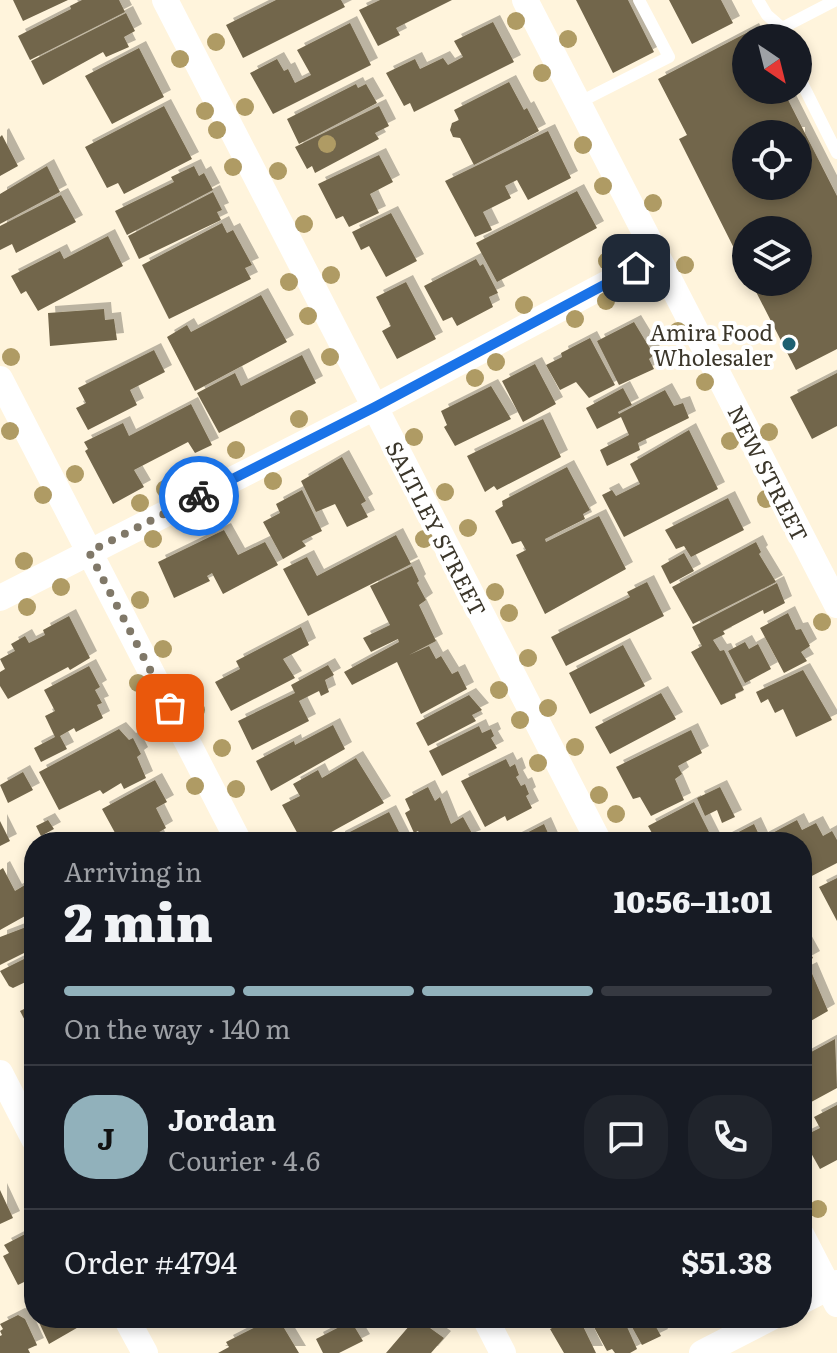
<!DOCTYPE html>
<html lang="en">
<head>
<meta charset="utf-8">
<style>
  :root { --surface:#171b24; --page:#20242c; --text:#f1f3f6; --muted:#9ea1a6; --line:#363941; --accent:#91b1bb }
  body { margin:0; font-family:Literata,serif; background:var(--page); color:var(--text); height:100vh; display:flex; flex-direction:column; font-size:30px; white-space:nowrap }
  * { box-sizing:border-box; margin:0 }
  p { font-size:26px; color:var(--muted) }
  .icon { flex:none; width:44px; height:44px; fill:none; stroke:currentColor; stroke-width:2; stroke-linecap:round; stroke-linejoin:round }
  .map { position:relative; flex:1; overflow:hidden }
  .sheet { position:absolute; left:24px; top:832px; width:788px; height:496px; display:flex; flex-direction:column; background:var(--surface); border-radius:32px; box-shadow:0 4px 12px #0003 }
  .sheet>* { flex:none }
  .needle { width:52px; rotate:145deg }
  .buttons { position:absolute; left:732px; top:24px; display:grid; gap:16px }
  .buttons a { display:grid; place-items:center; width:80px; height:80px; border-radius:50%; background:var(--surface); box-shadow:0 4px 12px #0003; font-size:40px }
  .pin { position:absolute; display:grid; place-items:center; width:68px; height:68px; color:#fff; margin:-34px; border-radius:16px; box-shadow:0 4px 12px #0006 }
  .courier { position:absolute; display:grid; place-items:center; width:80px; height:80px; margin:-40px; border:6px solid #1a73e8; border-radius:50%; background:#fff; color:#222; box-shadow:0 2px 10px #0007 }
  .overview em { font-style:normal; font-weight:800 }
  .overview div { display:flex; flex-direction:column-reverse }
  .overview { display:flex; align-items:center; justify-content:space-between; height:136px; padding:0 40px }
  h1 { font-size:52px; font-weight:800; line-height:60px }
  .bar { display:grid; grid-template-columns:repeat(4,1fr); gap:12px 8px; align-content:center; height:96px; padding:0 40px }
  .bar i { height:10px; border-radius:6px; background:var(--line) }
  .bar .on { background:var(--accent) }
  .bar p { grid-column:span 4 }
  .line { display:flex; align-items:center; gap:20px; padding:0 40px; border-top:2px solid var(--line) }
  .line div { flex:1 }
  .round { display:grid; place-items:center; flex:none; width:84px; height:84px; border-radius:32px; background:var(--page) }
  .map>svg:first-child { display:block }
  .building { fill:#72664b; fill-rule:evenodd; filter:url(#shadow) }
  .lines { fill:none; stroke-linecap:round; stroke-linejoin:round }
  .lane { stroke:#fff; stroke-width:12 }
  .street { stroke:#fff; stroke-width:26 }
  .tree { fill:#af9b64 }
  .done { stroke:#807868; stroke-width:8; stroke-dasharray:0 14.4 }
  .route { stroke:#1a73e8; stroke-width:10 }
  .poi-dot { fill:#1c6072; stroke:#fff; stroke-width:3 }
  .labels { text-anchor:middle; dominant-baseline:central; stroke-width:8; stroke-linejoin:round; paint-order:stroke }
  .poi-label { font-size:22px; fill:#3b362a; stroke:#fff; text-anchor:end }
  .street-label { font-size:22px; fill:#3b362a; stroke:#fff }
</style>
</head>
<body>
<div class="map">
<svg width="837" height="1353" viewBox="0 0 837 1353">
  <defs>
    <filter id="shadow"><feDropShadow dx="7" dy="-7" stdDeviation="0" flood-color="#0004"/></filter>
  </defs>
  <rect width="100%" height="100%" fill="#fff4dc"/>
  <path class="building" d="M13,0H68L23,21Z
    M82,0H119L125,12L30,60L18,36L71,9L70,6Z
    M276,0H341L345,7L243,58L226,25Z
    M380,0H452L396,28L400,35L378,46L359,10Z
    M576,0H628L654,52L613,73Z
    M669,0H721L733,23L692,44Z
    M126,13L135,31L124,37L129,47L106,57L103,52L43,85L31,61Z
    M493,22L514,62L414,112L410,103L404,106L386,73L415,59L420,69L443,58L448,65L463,57L454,41Z
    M350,23L371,65L273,114L250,73L277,59L284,71L288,69L295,83L311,75L297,50Z
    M752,30L756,38H746V90H783L837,196V349L796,370L751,282H798V230H746V272L679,139L687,135L658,79ZM746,134H798V186H746Z
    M139,48L164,97L112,124L85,76Z
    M509,82L524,110L527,108L539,131L474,165L460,138L453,137L450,130L452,123L459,120L454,110Z
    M356,84L358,88L366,84L377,103L299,144L287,119Z
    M164,106L192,159L124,194L118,183L107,188L85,147Z
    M379,106L389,126L375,133L379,139L315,173L312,166L307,169L295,147Z
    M548,131L571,178L528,200L517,180L505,186L511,198L483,212L492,230L475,237L445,181Z
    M2,135L18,166L0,176V137Z
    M379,155L393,182L370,194L379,213L349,227L343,216L336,219L318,184Z
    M47,166L60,192L0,224V194Z
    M194,166L199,176L204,173L213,190L127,235L115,211L174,182L171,177Z
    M577,191L597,228L497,282L476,243Z
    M213,192L222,210L217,212L221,220L139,259L128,236Z
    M61,195L76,222L16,253L12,244L0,250V226Z
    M391,213L417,261L386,277L369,246L361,250L352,232Z
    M222,223L227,233L233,230L252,265L245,268L251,279L169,319L142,265Z
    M108,236L123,266L38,311L26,291L21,294L11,276L60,251L64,259Z
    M476,259L480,266L483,264L498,293L489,297L493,307L457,326L452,317L443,321L424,286Z
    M406,282L436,339L397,359L382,331L391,326L376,297Z
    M261,295L287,342L195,391L167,337L187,325L191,332Z
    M104,309L105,320L114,319L117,340L50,346L48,313Z
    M634,322L654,355L649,359L654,369L619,385L597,341Z
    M590,338L615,385L589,398L576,382L560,390L546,365L562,357L561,353Z
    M154,350L165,372L130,390L137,405L88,430L76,408L86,403L78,388Z
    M302,355L316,383L219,433L197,393L235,373L241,386Z
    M535,364L556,404L523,422L502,381Z
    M837,373V426L812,439L790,397Z
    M491,386L511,419L455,446L444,427L447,425L441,411Z
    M623,388L632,405L618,412L619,414L665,390L674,406L683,403L689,418L638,443L640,450L607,466L600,450L629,435L621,417L597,429L586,408Z
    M191,404L212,445L195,453L188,442L134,470L144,487L113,504L85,451L88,449L84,442L123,423L129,436Z
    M543,419L561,457L497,490L494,486L485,492L467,456Z
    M689,430L718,489L624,537L602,495L612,490L616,496L640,484L630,464Z
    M342,457L366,501L361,504L368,517L347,527L335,504L316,512L301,481Z
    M567,467L590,510L583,514L585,519L545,539L546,542L599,516L626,569L545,614L516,555L526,550L521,541L512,544L495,511L503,506L502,501Z
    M302,490L322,531L302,541L306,546L283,559L263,522L280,513L276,504Z
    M728,498L744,530L691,557L684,546L676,549L665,530Z
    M224,530L238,555L265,542L278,565L223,594L212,573L207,576L210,581L174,598L158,562Z
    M396,535L411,564L308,616L283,569L307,557L317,576Z
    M756,542L761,552L759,554L776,582L693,624L672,587Z
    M684,553L694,571L670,584L661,566Z
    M412,566L419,581L417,583L426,600L419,605L436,641L409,655L429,646L436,659L441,656L452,674L458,671L467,689L421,714L397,662L352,685L344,672L399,642L398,639L371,652L363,638L390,625L370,586Z
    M647,582L664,616L566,666L551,637L630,597L627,592Z
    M777,583L785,603L764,614L763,610L723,631L725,634L713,640L720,651L724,650L744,690L735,694L736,698L721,705L691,652L702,646L692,627Z
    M788,613L796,630L801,629L810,646L801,652L807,661L784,673L760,628Z
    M69,616L90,658L70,670L68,667L8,699L0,686V672L5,669L0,659L15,651L11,644L25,636L29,643L45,635L43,630Z
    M301,627L309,645L283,659L295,678L231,711L215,682L240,669L236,661Z
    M745,642L749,649L758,644L771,669L745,683L728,651Z
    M623,645L645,686L590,714L569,673Z
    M328,665L334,675L325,680L329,692L321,696L319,691L299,701L309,721L252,750L238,721L295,693L291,685Z
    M89,666L100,687L95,690L102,703L97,705L103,718L76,732L74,728L60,736L67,749L41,762L34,748L55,737L45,716L55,711L44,690Z
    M803,670L832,720L796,737L783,709L775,713L768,699L761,703L756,692Z
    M661,693L676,719L610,754L595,727Z
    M469,695L482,710L472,715L476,721L428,746L416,723Z
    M333,725L345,749L271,791L256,761L294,741L295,745Z
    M479,726L482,733L491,729L494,736L491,738L497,748L442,776L429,751Z
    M119,729L129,740L133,738L141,754L137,757L146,778L124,789L121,783L103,794L100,790L59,810L39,772Z
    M691,730L702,753L678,766L682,774L675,779L684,800L651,816L640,797L633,799L616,767Z
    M356,758L384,803L315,841L311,833L300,838L282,805L300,796L293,784L318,770L322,778Z
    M506,759L510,767L515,764L519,775L516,777L521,786L525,784L529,794L526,796L532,808L507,821L505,816L485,827L461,781Z
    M23,772L33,790L8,803L0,785Z
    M155,780L167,802L156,808L166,828L156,834L159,842H120L102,809Z
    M428,787L435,801L440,797L451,824L463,817L474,837L460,842L455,834L439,842H425L418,831L414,833L405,813L410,810L405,799Z
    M720,787L735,817L722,823L717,810L705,816L697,798Z
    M694,802L714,842H657L648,826Z
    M389,812L404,842H338V838Z
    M48,820L54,829L41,836L36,826Z
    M797,820L802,830L816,823L823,836L832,831L837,840V863L804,880L802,875V842H726L725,839L754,824L761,839Z
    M0,821L10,841L0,846Z
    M544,824L552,842H509Z
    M3,868L15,891L25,885L34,902V911L0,930V870Z
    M837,878V921L819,887Z
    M34,924V948L0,965V937Z
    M802,938L813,958L802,964Z
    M34,954V978L13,988L9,986L0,971Z
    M810,969L828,1011L802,1026V973Z
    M34,1004V1038L20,1011Z
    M835,1039L837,1088L802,1107V1057Z
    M837,1105V1160L820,1169L802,1137L820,1128L814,1117Z
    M0,1190L13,1218L0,1224Z
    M31,1231L34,1237V1277L18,1285L3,1256L9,1253L4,1245Z
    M18,1315L25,1319L37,1345L28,1349L30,1353H0V1336L2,1335L0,1331L3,1329L0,1324Z
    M37,1318H78L82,1325L49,1344Z
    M278,1318L299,1353H218L229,1347L226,1342L271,1319L272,1321Z
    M361,1318H383L366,1327Z
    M416,1318L444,1338L431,1353H386Z
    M572,1318H579L596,1353H564L550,1329Z
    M589,1318H623L637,1349L630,1353H615L612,1349L607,1351Z
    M627,1318H664L666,1321L656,1327L661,1336L642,1345Z
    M351,1321L363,1341L339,1353H323L316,1339Z"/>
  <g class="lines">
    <path class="lane" d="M758,0L767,15L782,28V38
      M782,28L836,0
      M798,75L837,153
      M578,103L669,57L639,0"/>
    <path class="street" d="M165,0L599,842
      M525,0L837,605
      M0,379L239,842
      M0,598L375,407L657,257
      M0,1073L34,1139
      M802,1236L837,1304
      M802,1301L837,1283
      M126,1318L145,1353
      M485,1318L503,1353
      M702,1353L770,1318"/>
  </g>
  <g class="tree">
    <circle cx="516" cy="21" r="9"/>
    <circle cx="568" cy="39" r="9"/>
    <circle cx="216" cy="42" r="9"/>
    <circle cx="180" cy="59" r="9"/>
    <circle cx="542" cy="73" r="9"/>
    <circle cx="245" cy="107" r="9"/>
    <circle cx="205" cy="111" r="9"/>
    <circle cx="217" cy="130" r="9"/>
    <circle cx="327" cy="144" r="9"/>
    <circle cx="583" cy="145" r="9"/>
    <circle cx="233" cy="167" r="9"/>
    <circle cx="278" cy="171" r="9"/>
    <circle cx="603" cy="186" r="9"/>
    <circle cx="653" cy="203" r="9"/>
    <circle cx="304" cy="224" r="9"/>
    <circle cx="607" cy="261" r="9"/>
    <circle cx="685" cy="265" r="9"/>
    <circle cx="331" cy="275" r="9"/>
    <circle cx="289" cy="282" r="9"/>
    <circle cx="606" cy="301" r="9"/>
    <circle cx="524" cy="305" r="9"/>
    <circle cx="308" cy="316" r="9"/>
    <circle cx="575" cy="319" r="9"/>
    <circle cx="678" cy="331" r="9"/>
    <circle cx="11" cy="357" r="9"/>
    <circle cx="330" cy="357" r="9"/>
    <circle cx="496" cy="362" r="9"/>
    <circle cx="475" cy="378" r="9"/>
    <circle cx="705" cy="382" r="9"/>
    <circle cx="299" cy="419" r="9"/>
    <circle cx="10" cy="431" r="9"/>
    <circle cx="769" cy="432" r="9"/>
    <circle cx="414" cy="437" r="9"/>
    <circle cx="730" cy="441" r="9"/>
    <circle cx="236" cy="450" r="9"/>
    <circle cx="199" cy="472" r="9"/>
    <circle cx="75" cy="474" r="9"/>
    <circle cx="273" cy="481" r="9"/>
    <circle cx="165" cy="489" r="9"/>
    <circle cx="445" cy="492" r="9"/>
    <circle cx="43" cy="495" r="9"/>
    <circle cx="766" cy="499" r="9"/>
    <circle cx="140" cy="503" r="9"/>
    <circle cx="216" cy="505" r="9"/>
    <circle cx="468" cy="528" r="9"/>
    <circle cx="153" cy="539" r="9"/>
    <circle cx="424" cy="539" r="9"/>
    <circle cx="24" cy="561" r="9"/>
    <circle cx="61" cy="587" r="9"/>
    <circle cx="495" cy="592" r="9"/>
    <circle cx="140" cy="600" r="9"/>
    <circle cx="27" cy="607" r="9"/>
    <circle cx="509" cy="613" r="9"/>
    <circle cx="822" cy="622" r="9"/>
    <circle cx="163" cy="649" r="9"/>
    <circle cx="528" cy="658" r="9"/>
    <circle cx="138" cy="683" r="9"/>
    <circle cx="499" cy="690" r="9"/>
    <circle cx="548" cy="708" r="9"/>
    <circle cx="196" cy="710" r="9"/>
    <circle cx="520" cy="720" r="9"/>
    <circle cx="575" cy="747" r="9"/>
    <circle cx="222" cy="748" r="9"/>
    <circle cx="538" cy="763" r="9"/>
    <circle cx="195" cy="786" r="9"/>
    <circle cx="236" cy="789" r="9"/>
    <circle cx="599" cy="795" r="9"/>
    <circle cx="616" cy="814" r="9"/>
    <circle cx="818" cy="1209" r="9"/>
  </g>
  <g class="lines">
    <path class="done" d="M170,708L89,552L199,496"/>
    <path class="route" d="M199,496L375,407L636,268"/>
  </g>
  <circle class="poi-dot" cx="789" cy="344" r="8"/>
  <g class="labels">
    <g class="poi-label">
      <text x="773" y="331">Amira Food<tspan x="773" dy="25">Wholesaler</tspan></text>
    </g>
    <g class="street-label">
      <text transform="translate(769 473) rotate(63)">NEW STREET</text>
      <text transform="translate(437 528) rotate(63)">SALTLEY STREET</text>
    </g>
  </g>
</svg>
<div class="buttons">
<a><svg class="needle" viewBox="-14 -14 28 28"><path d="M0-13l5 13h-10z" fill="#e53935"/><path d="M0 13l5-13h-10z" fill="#9ea1a6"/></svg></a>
<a><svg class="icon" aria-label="locate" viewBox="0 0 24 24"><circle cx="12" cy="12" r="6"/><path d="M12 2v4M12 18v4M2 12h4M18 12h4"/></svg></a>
<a><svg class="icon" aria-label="layers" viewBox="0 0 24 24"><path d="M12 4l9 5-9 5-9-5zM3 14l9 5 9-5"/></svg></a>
</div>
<div class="pin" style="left:170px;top:708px;background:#ea580c"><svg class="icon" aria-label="bag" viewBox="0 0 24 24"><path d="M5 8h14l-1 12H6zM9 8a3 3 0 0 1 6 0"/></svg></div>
<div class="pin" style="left:636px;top:268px;background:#1f2937"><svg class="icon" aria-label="home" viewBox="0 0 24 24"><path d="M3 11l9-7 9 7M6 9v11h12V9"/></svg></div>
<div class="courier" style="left:199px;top:496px"><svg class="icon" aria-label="bike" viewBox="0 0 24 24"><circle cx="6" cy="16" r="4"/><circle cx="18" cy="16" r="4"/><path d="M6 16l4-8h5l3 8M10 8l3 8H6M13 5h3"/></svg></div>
<section class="sheet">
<div class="overview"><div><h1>2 min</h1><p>Arriving in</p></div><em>10:56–11:01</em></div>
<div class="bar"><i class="on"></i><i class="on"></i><i class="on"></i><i></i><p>On the way · 140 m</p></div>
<div class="line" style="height:144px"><b class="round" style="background:var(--accent);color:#111">J</b><div><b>Jordan</b><p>Courier · 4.6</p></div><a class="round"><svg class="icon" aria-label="chat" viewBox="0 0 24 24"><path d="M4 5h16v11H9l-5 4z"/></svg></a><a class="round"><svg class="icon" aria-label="phone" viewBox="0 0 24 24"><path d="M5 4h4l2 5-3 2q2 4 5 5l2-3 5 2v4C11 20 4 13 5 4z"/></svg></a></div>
<div class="line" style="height:104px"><div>Order #4794</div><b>$51.38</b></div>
</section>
</div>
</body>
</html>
